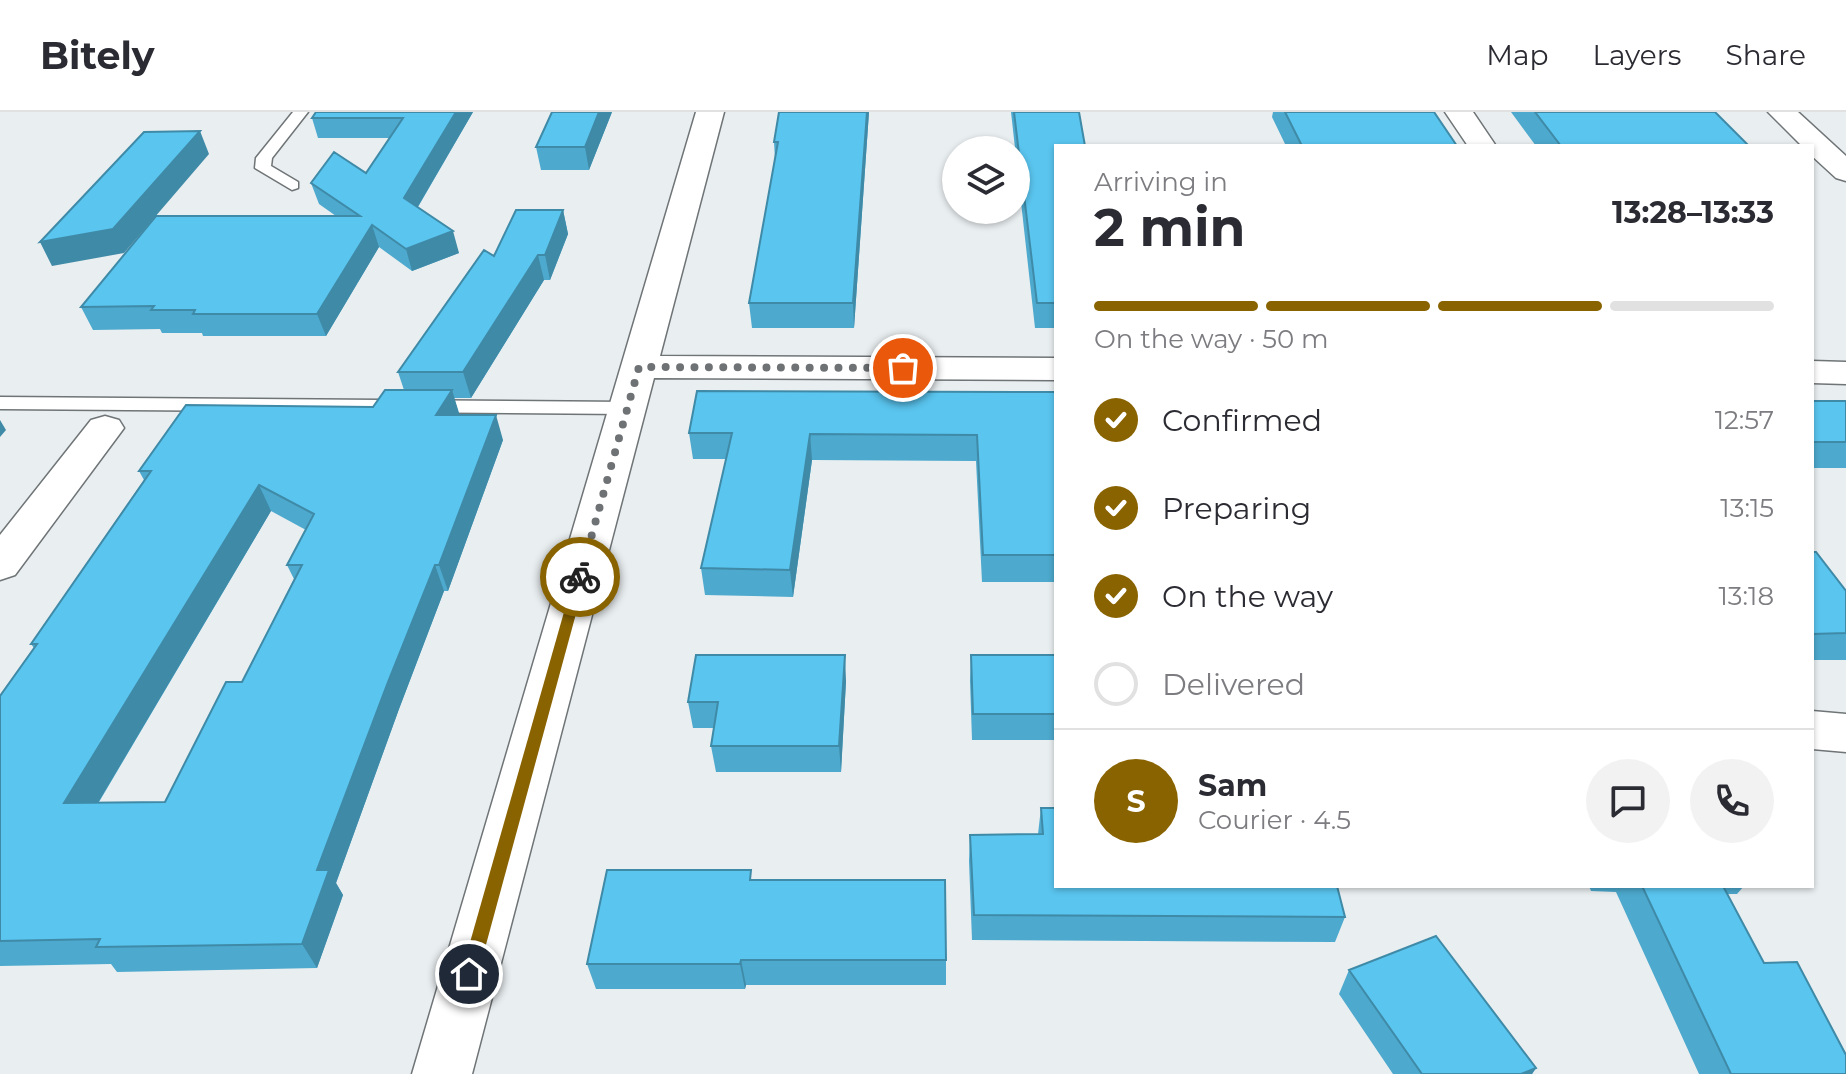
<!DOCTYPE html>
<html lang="en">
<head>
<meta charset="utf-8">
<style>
  :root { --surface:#fff; --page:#f2f2f3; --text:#2b2b33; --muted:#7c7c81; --line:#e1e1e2; --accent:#896300 }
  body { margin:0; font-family:Montserrat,sans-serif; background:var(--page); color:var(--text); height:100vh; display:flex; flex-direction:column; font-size:30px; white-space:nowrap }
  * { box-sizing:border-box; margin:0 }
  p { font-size:26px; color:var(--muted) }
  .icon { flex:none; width:44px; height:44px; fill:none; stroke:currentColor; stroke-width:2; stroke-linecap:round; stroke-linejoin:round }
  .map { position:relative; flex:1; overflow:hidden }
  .side { position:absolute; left:1054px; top:32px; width:760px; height:744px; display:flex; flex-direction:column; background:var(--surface); border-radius:0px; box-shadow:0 2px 6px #0004 }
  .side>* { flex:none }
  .buttons { position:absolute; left:942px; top:24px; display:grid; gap:16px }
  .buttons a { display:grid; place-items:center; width:88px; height:88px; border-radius:50%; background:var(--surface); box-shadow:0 2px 6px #0004; font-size:40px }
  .pin { position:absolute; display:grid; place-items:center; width:68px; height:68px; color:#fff; margin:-34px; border:4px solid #fff; border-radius:50%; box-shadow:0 2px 8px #0007 }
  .courier { position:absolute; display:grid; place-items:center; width:80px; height:80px; margin:-40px; border:6px solid #896300; border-radius:50%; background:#fff; color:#222; box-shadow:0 2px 10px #0007 }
  .headline em { font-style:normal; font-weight:700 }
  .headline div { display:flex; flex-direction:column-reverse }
  .headline { display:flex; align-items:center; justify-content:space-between; height:136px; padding:0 40px }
  h1 { font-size:52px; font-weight:700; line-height:60px }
  .bar { display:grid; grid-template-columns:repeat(4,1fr); gap:12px 8px; align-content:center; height:96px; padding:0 40px }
  .bar i { height:10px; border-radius:6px; background:var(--line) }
  .bar .active { background:var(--accent) }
  .bar p { grid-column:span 4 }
  .line { display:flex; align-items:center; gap:20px; padding:0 40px; border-top:2px solid var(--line) }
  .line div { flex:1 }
  .round { display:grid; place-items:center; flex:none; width:84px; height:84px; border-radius:42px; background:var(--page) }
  ol { padding:0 40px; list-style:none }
  li { display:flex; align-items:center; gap:24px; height:88px }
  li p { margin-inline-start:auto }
  li .icon { padding:8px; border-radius:50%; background:var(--accent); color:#fff; stroke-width:4 }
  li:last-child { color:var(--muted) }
  li i { width:44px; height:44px; border:4px solid var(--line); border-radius:50% }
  header { display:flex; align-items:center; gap:48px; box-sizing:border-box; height:112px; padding:0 40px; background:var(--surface); border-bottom:2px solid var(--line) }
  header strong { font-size:38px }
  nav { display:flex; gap:44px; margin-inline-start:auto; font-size:28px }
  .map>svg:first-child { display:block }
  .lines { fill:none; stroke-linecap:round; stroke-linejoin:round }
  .lane-casing { stroke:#6f7476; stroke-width:3 }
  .street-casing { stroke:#6f7476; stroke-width:3 }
  .lane { fill:#fff; fill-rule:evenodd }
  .street { fill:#fff; fill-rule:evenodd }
  .wall { fill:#4da9ce; fill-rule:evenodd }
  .shaded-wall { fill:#3f8aa7 }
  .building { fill:#5ac5ef; stroke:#3f8aa7; stroke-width:2; fill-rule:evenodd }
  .route { fill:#896300 }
  .done { stroke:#6f7274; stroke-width:8; stroke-dasharray:0 14.4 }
</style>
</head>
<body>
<header>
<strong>Bitely</strong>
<nav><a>Map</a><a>Layers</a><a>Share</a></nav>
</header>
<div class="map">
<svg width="1846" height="962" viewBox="0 0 1846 962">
  <rect width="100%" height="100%" fill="#e9eef0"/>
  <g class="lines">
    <g class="lane-casing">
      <path id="lane" d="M293,0H308L272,46L271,54L298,70V76L292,78L255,56L256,46Z
        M0,285L627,290L637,296L627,302L0,297Z"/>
    </g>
    <g class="street-casing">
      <path id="street" d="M696,0H724L660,244L1056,246V268L654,266L472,962H412Z
        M1445,0H1473L1496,34H1468Z
        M1768,0H1798L1846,44V69L1836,66L1812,44V34H1802Z
        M1812,249L1846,250V272L1812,271Z
        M105,304L119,308L124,316L15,463L0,468V423L91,308Z
        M1812,599L1846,602V640L1812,637Z"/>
    </g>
    <use href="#lane" class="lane"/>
    <use href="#street" class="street"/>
  </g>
  <path class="wall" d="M316,0H473L418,95L459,141L412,159L379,135L326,224H203L202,221H162L160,217L93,218L81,195L336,104L319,92L311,71L366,61L390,26H318L312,6Z
    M612,0L589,58H541L536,35Z
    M779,0H869L854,216H752L749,191L775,47L774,30Z
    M1011,0H1079L1056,34V216H1035Z
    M1273,0H1434L1457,34H1286L1272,5Z
    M1511,0H1715L1749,34H1536Z
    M563,98L568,122L550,168H544L471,286H454L459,303L503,328L448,479H444L399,597L336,771L343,783L317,856L117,860L111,852L0,854V584L34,536L31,532L144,368L139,359L373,295L404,278L398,260L494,144ZM271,399L306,418L287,453L294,467L242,570L165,690H99Z
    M1056,280V470H982L976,349L812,348L793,485L705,483L701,456L726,347H693L689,321Z
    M1812,289H1846V356H1812Z
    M1812,440L1846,479V548H1812Z
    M971,543H1056V628H972L970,569Z
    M846,569L841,660H716L711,634L714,616H693L688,590Z
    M1041,696L1056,774L1345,805L1335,830L972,828L969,749L970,723L1038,722Z
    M753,768L946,848V873H746L745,877H596L587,852Z
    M1589,774H1744L1737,782H1727L1764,851L1846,962H1699L1616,780L1591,779Z
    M1349,858L1536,956L1532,962H1393L1339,882Z"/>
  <path class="shaded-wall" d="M456,0H473L410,108L404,86Z
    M599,0H612L589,58L585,35Z
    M867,0H869L854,216L853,191Z
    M200,19L209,42L124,141L52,154L40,130Z
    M563,98L568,122L550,168L545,143Z
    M372,113L379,135L326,224L317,202Z
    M453,119L459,141L412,159L406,137Z
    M538,143L544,168L471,286L463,260Z
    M452,278L460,304L436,303Z
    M496,303L503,328L448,479L439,453Z
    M0,308L6,318L0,325Z
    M810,322L812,348L793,485L790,458Z
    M259,373L271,399L83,716L64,691Z
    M435,453L444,479L399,597L336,771L343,783L317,856L302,832L317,758L388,570Z
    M845,543L846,569L841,660L839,634Z
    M741,848L746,873L745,877L740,852Z
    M1536,956L1532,962H1521Z"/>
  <path class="building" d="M316,0H456L404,86L453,119L406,137L372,113L317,202H193L195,198H151L154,194L81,195L156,104H360L311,71L334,40L366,61L403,6H312Z
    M552,0H599L585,35H536Z
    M779,0H867L853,191H749L778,30H774Z
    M1014,0H1079L1085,34H1056V191H1037Z
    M1285,0H1434L1457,34H1302Z
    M1535,0H1715L1749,34H1561Z
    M200,19L113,117L40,130L144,20Z
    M516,98H563L545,143H538L463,260H398L484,138L494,144Z
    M385,278H452L436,303H496L439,453H435L388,570L317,758H329L302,832L96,835L100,827L0,829V584L37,532H31L151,359H139L186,293L373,295ZM259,373L314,402L287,453H302L242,570H226L165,690L64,691Z
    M697,279L1056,280V443H983L977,323L810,322L790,458L701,456L732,321H689Z
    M1812,289H1846V330H1812Z
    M1812,440H1816L1846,479V521L1812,522Z
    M696,543H845L839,634H711L718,590H688Z
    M971,543H1056V602H973Z
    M1041,696H1056V774H1337L1345,805L974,803L970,723L1043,722Z
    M607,758H751L750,768H945L946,848H741L740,852H587Z
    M1642,774H1723L1764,851L1797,850L1846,943V962H1731Z
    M1436,824L1536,956L1521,962H1422L1349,858Z"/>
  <path class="route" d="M580,461L586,465L478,862L469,869L461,862L574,465Z"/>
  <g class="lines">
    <path class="done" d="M580,465L639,255L903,256"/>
  </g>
</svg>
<div class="buttons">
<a><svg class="icon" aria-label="layers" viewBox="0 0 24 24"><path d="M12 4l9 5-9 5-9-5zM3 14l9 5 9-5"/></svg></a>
</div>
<div class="pin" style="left:903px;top:256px;background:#ea580c"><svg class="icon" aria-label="bag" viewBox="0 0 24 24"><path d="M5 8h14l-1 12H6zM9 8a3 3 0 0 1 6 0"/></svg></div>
<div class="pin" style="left:469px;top:862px;background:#1f2937"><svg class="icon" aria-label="home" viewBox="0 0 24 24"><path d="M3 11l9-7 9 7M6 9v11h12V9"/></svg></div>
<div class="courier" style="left:580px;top:465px"><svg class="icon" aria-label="bike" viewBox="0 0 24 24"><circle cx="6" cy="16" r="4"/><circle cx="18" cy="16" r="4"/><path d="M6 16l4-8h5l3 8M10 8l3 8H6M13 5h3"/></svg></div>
<section class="side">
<div class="headline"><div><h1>2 min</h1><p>Arriving in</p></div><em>13:28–13:33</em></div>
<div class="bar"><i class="active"></i><i class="active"></i><i class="active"></i><i></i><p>On the way · 50 m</p></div>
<ol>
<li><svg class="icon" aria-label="check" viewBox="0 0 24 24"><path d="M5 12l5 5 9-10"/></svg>Confirmed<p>12:57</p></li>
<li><svg class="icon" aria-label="check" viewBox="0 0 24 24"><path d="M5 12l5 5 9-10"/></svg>Preparing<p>13:15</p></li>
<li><svg class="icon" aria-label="check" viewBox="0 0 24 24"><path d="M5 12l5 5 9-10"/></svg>On the way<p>13:18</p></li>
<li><i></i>Delivered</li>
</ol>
<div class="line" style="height:144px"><b class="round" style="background:var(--accent);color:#fff">S</b><div><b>Sam</b><p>Courier · 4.5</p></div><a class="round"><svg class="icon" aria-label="chat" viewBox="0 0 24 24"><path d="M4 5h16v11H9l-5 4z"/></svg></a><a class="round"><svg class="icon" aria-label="phone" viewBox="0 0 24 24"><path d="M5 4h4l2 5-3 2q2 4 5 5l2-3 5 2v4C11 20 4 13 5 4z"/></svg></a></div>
</section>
</div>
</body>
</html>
